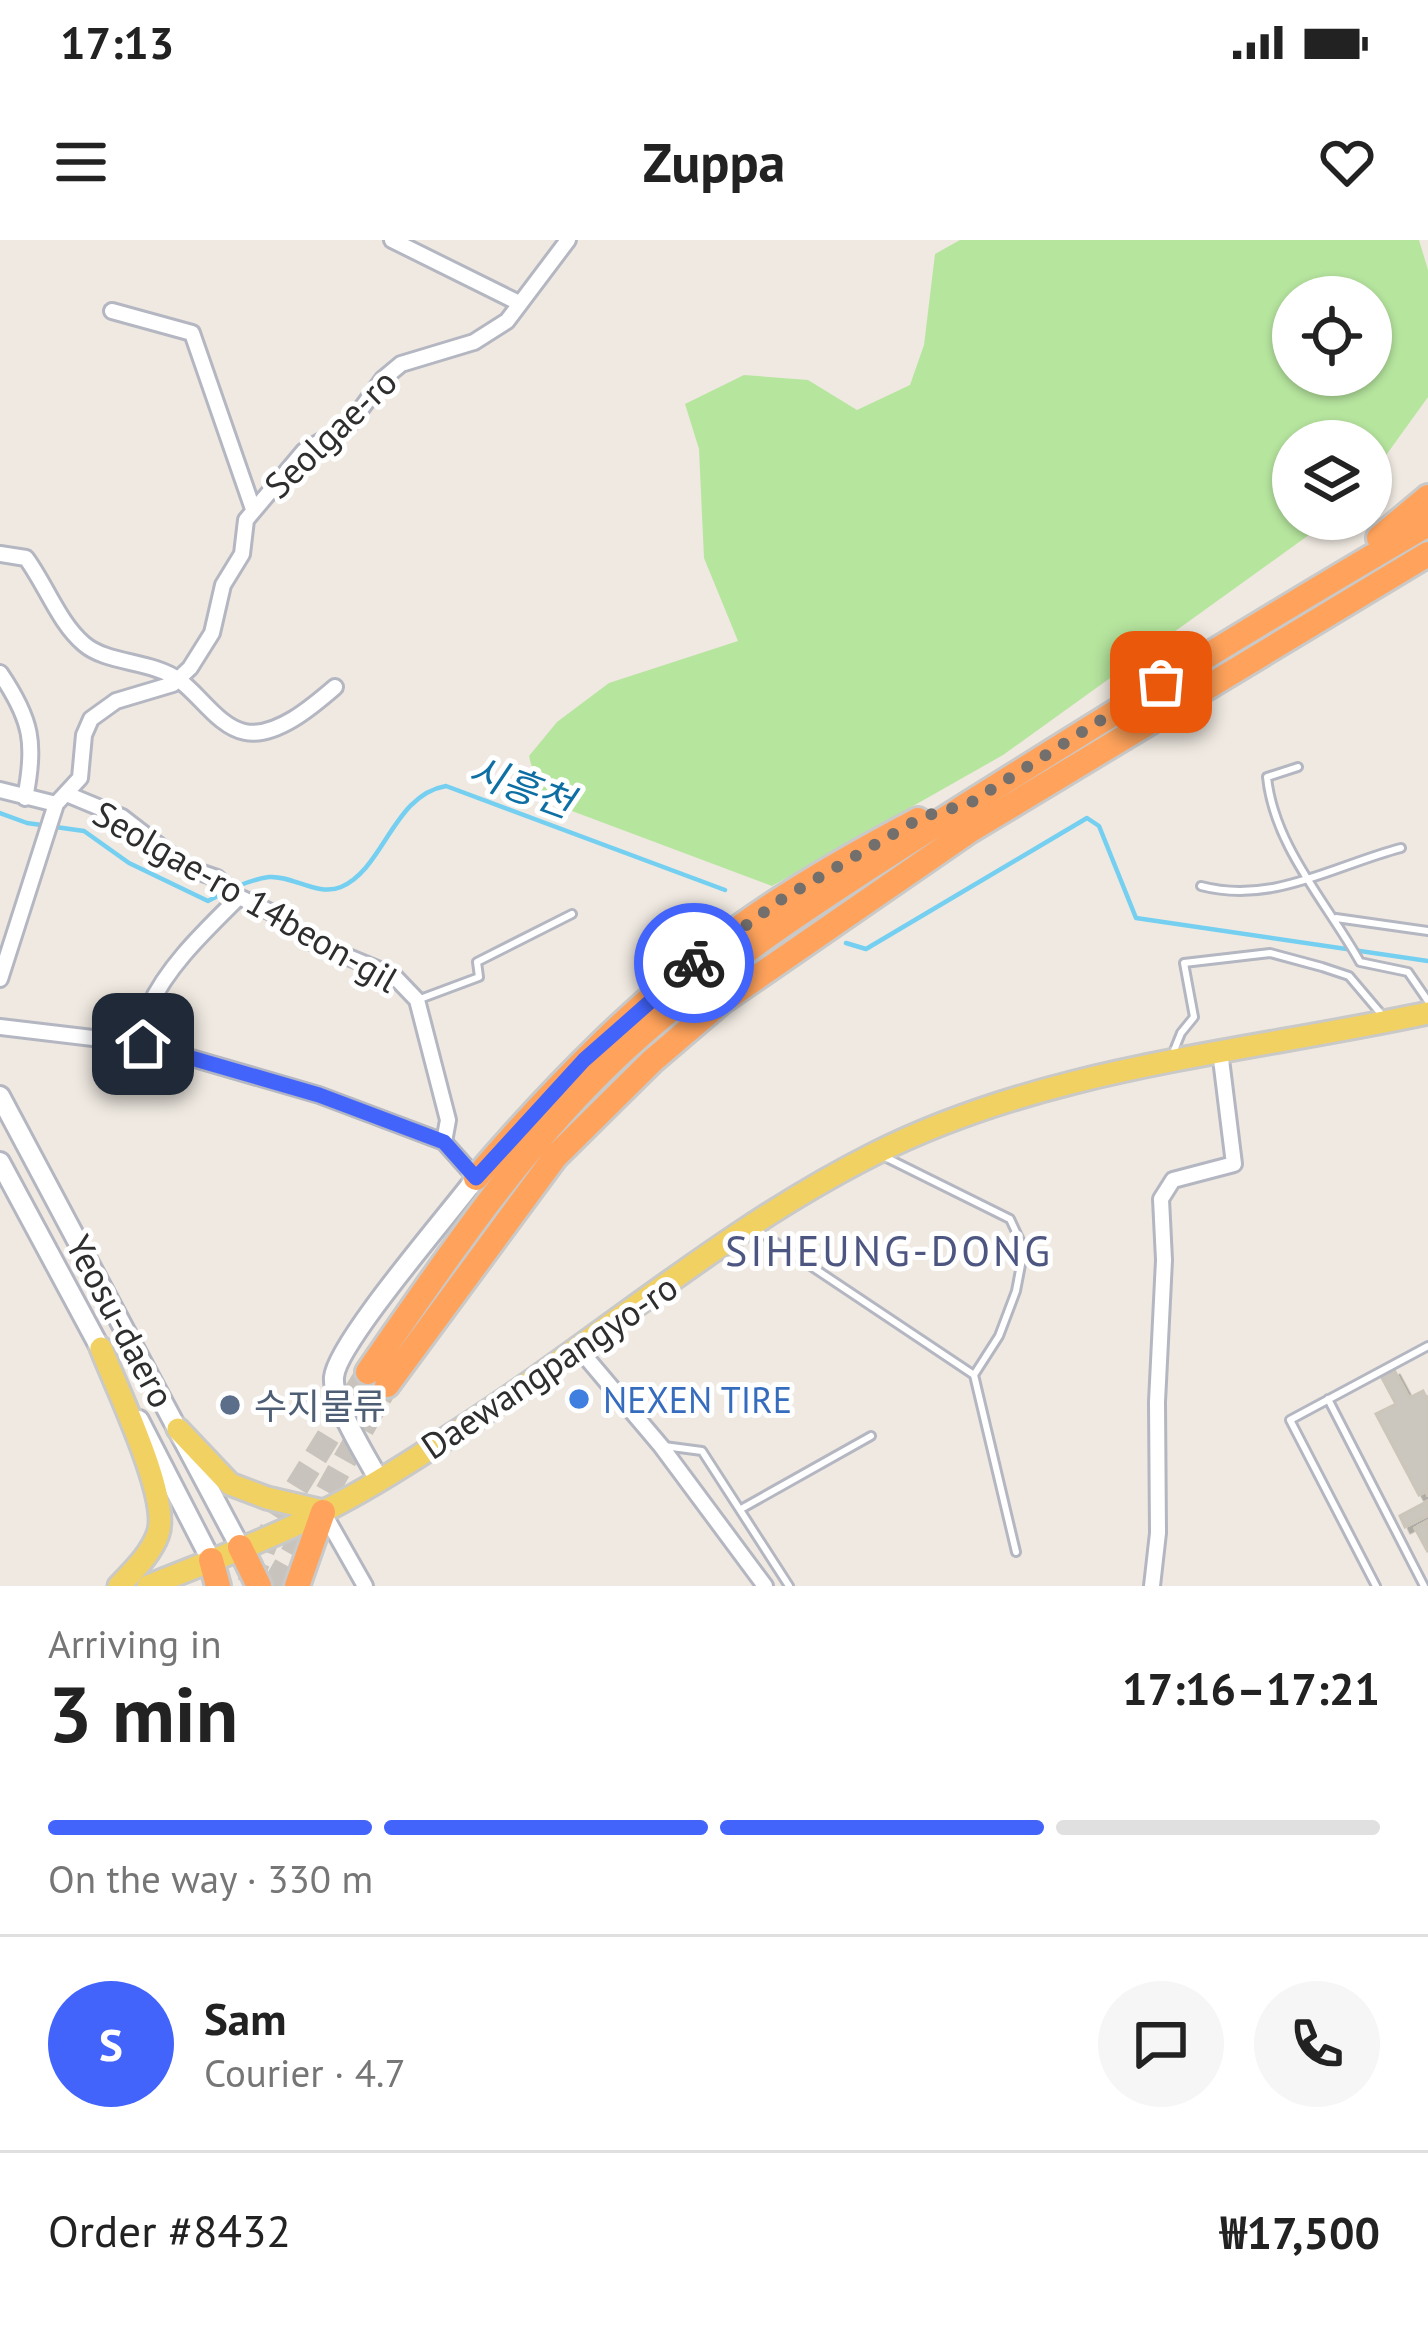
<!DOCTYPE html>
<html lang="en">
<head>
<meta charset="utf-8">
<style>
  :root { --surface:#fff; --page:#f6f6f6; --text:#222; --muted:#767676; --line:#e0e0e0; --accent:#4264fb }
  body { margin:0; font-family:"PT Sans","Noto Sans KR",sans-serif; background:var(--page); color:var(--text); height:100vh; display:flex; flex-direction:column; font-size:45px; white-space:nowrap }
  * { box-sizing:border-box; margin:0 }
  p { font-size:39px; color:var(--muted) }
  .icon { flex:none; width:66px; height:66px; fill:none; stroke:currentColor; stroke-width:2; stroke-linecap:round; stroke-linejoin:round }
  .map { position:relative; height:1346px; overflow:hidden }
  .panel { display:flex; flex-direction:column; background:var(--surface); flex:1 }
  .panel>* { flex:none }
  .tools { position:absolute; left:1272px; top:36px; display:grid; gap:24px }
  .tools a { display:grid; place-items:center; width:120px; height:120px; border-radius:50%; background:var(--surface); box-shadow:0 3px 9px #0004; font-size:60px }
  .pin { position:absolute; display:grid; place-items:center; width:102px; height:102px; color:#fff; margin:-51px; border-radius:24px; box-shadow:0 6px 18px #0006 }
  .courier { position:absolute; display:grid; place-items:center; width:120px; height:120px; margin:-60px; border:9px solid #4264fb; border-radius:50%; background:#fff; color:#222; box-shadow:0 3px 15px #0007 }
  .head em { font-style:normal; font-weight:600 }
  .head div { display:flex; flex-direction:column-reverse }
  .head { display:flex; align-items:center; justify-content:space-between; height:204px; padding:0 48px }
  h1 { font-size:78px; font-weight:600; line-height:90px }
  .bar { display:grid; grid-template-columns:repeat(4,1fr); gap:18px 12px; align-content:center; height:144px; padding:0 48px }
  .bar i { height:15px; border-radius:9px; background:var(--line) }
  .bar .selected { background:var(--accent) }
  .bar p { grid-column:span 4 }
  .line { display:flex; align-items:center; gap:30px; padding:0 48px; border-top:3px solid var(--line) }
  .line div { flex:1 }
  .round { display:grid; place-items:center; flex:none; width:126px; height:126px; border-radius:63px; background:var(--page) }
  .status { display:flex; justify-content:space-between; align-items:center; height:84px; padding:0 60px; background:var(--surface); direction:ltr }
  .status svg { height:33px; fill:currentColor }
  header { display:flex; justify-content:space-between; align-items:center; height:156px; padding:0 48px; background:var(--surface); font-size:54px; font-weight:600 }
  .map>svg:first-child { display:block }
  .green { fill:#b6e59e; fill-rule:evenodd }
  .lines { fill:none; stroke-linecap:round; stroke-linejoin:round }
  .stream { stroke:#75cff0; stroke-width:4.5 }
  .building { fill:#cbc7bf; stroke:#cbc5ba; stroke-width:3; filter:url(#shadow) }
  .highway-tunnel { stroke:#c8c4bd; stroke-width:24; stroke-dasharray:24 12; stroke-linecap:butt }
  .lane-casing { stroke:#b4b7c1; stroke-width:12 }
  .street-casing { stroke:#b4b7c1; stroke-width:20 }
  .secondary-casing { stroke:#b4b7c1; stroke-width:24 }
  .primary-casing { stroke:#c9c9c9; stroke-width:27 }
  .highway-casing { stroke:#c9c9c9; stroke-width:30 }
  .lane { stroke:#fff; stroke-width:6 }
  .street { stroke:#fff; stroke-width:14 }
  .secondary { stroke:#fff; stroke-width:18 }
  .primary { stroke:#f2d163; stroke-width:21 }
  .highway { stroke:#ffa35c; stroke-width:24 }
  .done { stroke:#726f6d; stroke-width:12; stroke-dasharray:0 21.6 }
  .route { stroke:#4264fb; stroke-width:15 }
  .shop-dot { fill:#3f7fe0; stroke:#fff; stroke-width:4.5 }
  .service-dot { fill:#5c6f8a; stroke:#fff; stroke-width:4.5 }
  .labels { text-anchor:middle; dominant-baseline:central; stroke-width:10; stroke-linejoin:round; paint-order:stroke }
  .street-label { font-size:36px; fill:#2e2e2e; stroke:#fff }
  .shop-label { font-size:36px; fill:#366cbe; stroke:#fff; text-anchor:start }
  .service-label { font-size:36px; fill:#4e5e75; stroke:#fff; text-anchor:start }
  .water-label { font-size:39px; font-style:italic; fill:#0d6fa3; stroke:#fff }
  .quarter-label { font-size:42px; letter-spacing:3px; fill:#4d5680; stroke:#fff }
</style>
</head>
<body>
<div class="status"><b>17:13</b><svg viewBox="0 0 49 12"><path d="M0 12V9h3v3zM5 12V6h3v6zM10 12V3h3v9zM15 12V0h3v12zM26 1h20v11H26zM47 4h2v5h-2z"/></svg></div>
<header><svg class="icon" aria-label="menu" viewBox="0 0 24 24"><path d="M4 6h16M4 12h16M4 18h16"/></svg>Zuppa<svg class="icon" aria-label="heart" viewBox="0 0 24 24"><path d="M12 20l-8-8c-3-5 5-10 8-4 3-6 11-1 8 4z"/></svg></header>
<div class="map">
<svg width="1428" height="1346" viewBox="0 0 1428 1346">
  <defs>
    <filter id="shadow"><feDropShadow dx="5.5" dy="5.5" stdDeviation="0" flood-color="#0004"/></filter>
  </defs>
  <rect width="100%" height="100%" fill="#efe9e1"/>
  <path class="green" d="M960,0H1419L1428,30V157L1371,236V201H1293V279H1331L1003,515L772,646L540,559L529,516L557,482L609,443L738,401L704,318L699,209L685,164L744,135L808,140L857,170L910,145L924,105L935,14ZM1293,57H1371V135H1293Z"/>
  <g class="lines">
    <path class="stream" d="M0,573L27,583L84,591L129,623L208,661C227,651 247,640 269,637C292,635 318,657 341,647C384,629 393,555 446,546L725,650
      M846,703L866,709L1087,578L1099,586L1136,678L1428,721"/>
  </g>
  <path class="building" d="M1394,1130L1409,1158L1423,1151L1428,1161V1256L1426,1251L1419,1255L1376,1174L1396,1164L1381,1136Z
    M1428,1261V1275L1405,1287L1400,1276Z
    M1428,1281V1312L1415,1288Z"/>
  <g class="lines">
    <path class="highway-tunnel" d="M249,1344L273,1286L368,1132
      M274,1346L387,1145"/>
    <g class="lane-casing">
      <path id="lane" d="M1298,527L1267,537C1274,606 1327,663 1360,722L1408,732L1428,761
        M1201,646C1273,665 1335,625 1401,608
        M1336,678L1428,691
        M420,759L479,737L477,722L572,674
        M1173,813L1181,793L1194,777L1184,723L1270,713L1322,727L1349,736L1382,775
        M754,988L974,1135L999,1096L1016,1051L1024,1009L1010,979L885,917
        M974,1135L1016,1312
        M1328,1159L1424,1346
        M664,1206L702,1211L789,1346
        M741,1269L871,1196
        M1376,1346L1290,1180L1428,1106"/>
    </g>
    <g class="street-casing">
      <path id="street" d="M392,0L519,63
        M112,71L192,93L253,269
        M0,314L26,318C46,345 59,383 84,404C107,424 151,420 179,440C200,455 219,487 245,492C276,498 313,466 335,447
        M0,433C32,480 36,504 25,558
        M0,550L56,564
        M69,555L122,577L188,628L217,638L239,657L277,675L312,702L394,736L417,760L448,880L444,902
        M0,739L56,564L80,538L84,495L91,479L116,461L173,444L190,428L212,393L223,345L242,314L246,280L304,211L350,184L383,139L401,124L474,102L507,81L568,0
        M0,787L143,804L319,855L444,902L476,938
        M143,804C144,792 144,778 149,767C168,725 207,689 239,657
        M579,1109L661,1206L765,1346
        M323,1272L365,1346
        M1152,1346L1158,1293L1157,1162L1164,1020L1161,959L1173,940L1234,924L1220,811"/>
    </g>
    <g class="secondary-casing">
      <path id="secondary" d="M0,856L240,1307
        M0,922L106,1119
        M139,1180L211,1320
        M379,1240C366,1216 332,1163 334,1137C337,1103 450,973 476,938"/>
    </g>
    <g class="primary-casing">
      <path id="primary" d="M101,1108C116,1147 171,1259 158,1294C151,1314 133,1331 119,1346
        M178,1189L230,1244L267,1258L323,1271
        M148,1346C207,1322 268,1300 324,1271C365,1251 404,1226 442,1201C588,1109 719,992 874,914C1047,827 1241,813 1428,773"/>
    </g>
    <g class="highway-casing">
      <path id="highway" d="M1379,298L1428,257
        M476,938C555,846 644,754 744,684C799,645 859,611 918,580
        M368,1132C446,1020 521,906 622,812C726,716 850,639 970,563C1121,468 1273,374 1428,284
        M387,1145L555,917L652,821L721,762L969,591L1428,314
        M240,1307L259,1346
        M211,1320L218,1346
        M297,1346L323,1272"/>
    </g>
    <use href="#lane" class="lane"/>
    <use href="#street" class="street"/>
    <use href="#secondary" class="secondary"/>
    <use href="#primary" class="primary"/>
    <use href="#highway" class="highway"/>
  </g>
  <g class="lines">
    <path class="done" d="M694,723L782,659L922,577L970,563L1161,442"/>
    <path class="route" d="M143,804L319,855L444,902L476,938L584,820L694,723"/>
  </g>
  <circle class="shop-dot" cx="579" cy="1159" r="12"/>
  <circle class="service-dot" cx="230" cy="1165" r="12"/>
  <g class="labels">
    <g class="street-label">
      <text transform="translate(330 193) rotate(-44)">Seolgae-ro</text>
      <text transform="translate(246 656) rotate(30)">Seolgae-ro 14beon-gil</text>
      <text transform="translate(121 1081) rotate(62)">Yeosu-daero</text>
      <text transform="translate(549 1126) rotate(-34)">Daewangpangyo-ro</text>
    </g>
    <g class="shop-label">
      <text x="603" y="1159">NEXEN TIRE</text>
    </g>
    <g class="service-label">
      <text x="254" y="1165">수지물류</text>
    </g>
    <g class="water-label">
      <text transform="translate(521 546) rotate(20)">시흥천</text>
    </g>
    <g class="quarter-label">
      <text x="889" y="1010">SIHEUNG-DONG</text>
    </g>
  </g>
</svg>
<div class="tools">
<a><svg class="icon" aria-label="locate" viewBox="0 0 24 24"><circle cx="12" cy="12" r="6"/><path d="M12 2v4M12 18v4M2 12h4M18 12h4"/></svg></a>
<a><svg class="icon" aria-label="layers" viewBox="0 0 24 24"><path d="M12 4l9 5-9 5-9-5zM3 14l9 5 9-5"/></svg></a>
</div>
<div class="pin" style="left:1161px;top:442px;background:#ea580c"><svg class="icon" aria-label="bag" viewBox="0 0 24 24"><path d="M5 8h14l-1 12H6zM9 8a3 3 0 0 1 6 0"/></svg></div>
<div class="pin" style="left:143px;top:804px;background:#1f2937"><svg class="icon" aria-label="home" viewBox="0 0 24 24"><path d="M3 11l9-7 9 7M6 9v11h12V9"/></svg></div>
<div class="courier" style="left:694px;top:723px"><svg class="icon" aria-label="bike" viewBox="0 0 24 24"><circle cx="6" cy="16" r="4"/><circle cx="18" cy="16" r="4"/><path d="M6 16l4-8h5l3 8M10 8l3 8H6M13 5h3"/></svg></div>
</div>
<section class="panel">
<div class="head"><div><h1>3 min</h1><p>Arriving in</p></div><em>17:16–17:21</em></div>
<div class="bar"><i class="selected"></i><i class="selected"></i><i class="selected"></i><i></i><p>On the way · 330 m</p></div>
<div class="line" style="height:216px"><b class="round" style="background:var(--accent);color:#fff">S</b><div><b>Sam</b><p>Courier · 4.7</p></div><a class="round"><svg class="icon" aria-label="chat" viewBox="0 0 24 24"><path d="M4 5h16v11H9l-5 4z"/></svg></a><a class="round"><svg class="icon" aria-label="phone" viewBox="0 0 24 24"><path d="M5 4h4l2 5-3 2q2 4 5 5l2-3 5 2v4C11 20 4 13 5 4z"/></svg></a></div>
<div class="line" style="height:156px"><div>Order #8432</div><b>₩17,500</b></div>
</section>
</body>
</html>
